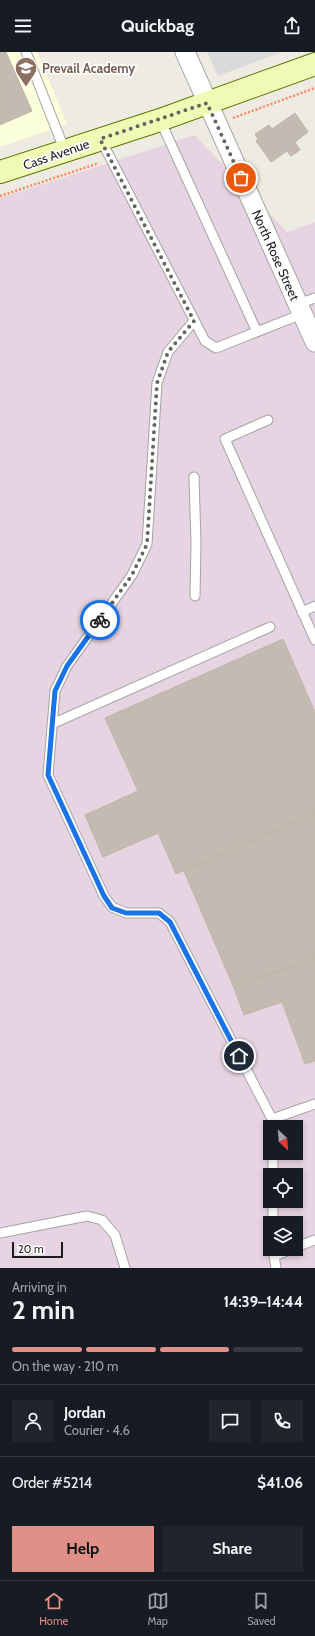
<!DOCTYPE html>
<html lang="en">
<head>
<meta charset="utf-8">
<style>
  :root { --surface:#171b24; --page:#20242c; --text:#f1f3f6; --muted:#9ea1a6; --line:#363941; --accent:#df9087 }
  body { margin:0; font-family:Cabin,sans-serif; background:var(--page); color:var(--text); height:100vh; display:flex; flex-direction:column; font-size:15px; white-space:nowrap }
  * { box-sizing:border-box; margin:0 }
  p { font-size:13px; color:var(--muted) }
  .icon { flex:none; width:22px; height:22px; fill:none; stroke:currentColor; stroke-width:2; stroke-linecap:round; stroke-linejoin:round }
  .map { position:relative; height:1216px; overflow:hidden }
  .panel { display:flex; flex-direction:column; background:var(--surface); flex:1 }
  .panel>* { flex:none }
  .needle { width:26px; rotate:154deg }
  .buttons { position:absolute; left:263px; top:1068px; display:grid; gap:8px }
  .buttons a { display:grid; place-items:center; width:40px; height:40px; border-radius:0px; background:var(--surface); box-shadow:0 2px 6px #0003; font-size:20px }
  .scale { position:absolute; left:12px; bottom:10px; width:51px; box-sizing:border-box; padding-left:4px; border:2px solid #1d1d1d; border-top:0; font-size:11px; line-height:14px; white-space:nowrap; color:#1d1d1d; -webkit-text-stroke:3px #fff; paint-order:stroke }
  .pin { position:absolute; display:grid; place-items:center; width:34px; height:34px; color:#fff; margin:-17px; border:2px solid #fff; border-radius:50%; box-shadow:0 1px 4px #0007 }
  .courier { position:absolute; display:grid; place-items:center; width:40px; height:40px; margin:-20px; border:3px solid #1a73e8; border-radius:50%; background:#fff; color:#222; box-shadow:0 1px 5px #0007 }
  .headline em { font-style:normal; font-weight:700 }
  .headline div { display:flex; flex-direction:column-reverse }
  .headline { display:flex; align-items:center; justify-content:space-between; height:68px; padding:0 12px }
  h1 { font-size:26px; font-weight:700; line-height:30px }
  .bar { display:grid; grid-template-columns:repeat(4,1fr); gap:6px 4px; align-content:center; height:48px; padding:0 12px }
  .bar i { height:5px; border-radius:3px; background:var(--line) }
  .bar .on { background:var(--accent) }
  .bar p { grid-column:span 4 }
  .line { display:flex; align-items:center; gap:10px; padding:0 12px; border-top:1px solid var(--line) }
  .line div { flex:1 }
  .round { display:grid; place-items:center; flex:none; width:42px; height:42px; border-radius:0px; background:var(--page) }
  .cta { display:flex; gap:8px; margin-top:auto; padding:8px 12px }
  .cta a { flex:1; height:46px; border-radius:0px; background:var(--accent); color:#111; font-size:16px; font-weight:700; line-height:46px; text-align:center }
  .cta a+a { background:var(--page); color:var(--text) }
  header { display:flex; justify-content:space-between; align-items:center; height:52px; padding:0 12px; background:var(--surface); font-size:18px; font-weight:700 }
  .tab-bar { display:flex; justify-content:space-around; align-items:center; height:56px; border-top:1px solid var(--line); background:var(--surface); font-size:11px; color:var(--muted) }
  .tab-bar a { display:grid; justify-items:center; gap:2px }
  .tab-bar .on { color:var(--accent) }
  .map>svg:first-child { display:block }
  .residential { fill:#dbdada }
  .industrial { fill:#e7d4e2; fill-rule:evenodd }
  .education { fill:#fbffda }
  .building { fill:#c3bbb2; stroke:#c0b4a4 }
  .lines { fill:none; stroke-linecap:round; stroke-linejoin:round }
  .lane-casing { stroke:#a4a4a4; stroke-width:11 }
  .street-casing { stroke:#a4a4a4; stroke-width:21 }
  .secondary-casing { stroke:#5c7503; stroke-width:24 }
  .path { stroke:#fc8565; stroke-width:2.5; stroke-dasharray:2 2; stroke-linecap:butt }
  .lane { stroke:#fff; stroke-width:9 }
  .street { stroke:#fff; stroke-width:19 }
  .secondary { stroke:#effab4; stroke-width:22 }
  .done { stroke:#666562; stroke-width:4; stroke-dasharray:0 7.2 }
  .route { stroke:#1a73e8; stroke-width:5 }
  .labels { text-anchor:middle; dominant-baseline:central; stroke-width:3.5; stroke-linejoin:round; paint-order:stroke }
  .education-label { font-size:13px; font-weight:bold; fill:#785e54; stroke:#fff; text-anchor:start }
  .street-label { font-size:13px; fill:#1d1d1d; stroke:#fff }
</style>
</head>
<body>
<header><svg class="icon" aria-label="menu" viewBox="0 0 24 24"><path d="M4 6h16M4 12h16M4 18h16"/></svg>Quickbag<svg class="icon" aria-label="share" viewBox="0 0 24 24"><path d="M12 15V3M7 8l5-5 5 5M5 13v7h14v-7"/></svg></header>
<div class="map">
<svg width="315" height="1216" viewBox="0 0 315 1216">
  <rect width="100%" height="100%" fill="#eeece2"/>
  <path class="residential" d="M207,0H282L218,24Z"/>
  <path class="industrial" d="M195,83L287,180L315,170V1216H0V146ZM270,1075H296V1101H270ZM270,1123H296V1149H270ZM270,1171H296V1197H270Z"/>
  <path class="education" d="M0,0H37L67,72L0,95Z"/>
  <path class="building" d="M0,0H6L32,59L0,73Z
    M295,61L308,80L295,90L300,98L291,104L287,99L271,110L256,89L258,87L255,82L269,73L272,77Z
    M283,587L315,660V761L176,822L158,781L103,805L85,763L138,739L105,666Z
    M315,761V905L234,936L184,819Z
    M315,905V1009L305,1012L282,950L244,963L234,936Z"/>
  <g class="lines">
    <g class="lane-casing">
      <path id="lane" d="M26,0L65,99
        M160,68L257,280
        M101,88L205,289L216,296L302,262
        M298,252L315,246
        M194,269L168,300L157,331L147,492L132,523L67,614L55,639L48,723L104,844L112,855L126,861H159L170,870L272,1067
        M268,368L225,387L315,588
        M194,425L196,491L195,544
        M302,560L315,554
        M52,672L270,575
        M272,1075V1067L315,1052
        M273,1101V1123
        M273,1149V1171
        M0,1181L87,1164L102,1168L115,1183L125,1216
        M296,1195L315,1188
        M276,1216L274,1204L292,1197"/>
    </g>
    <g class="street-casing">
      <path id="street" d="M185,0L315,290"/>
    </g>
    <g class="secondary-casing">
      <path id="secondary" d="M0,120L160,68L315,12"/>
    </g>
    <path class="path" d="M233,66L315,36
      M0,144L99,111"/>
    <use href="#lane" class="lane"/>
    <use href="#street" class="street"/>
    <use href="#secondary" class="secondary"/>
  </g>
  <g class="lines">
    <path class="done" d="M100,568L132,523L147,492L157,331L168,300L194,269L100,87L207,51L241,126"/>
    <path class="route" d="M100,568L67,614L55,639L48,723L104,844L112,856L126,861H159L170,870L239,1004"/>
  </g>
  <defs>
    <g id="school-pin" transform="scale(1.15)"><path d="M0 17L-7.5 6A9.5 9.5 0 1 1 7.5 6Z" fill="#8d6e63" stroke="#fff"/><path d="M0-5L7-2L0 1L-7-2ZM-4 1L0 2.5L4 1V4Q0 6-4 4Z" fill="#fff"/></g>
  </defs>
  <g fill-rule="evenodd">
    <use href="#school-pin" x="26" y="16"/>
  </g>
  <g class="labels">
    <g class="education-label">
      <text x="42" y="16">Prevail Academy</text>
    </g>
    <g class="street-label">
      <text transform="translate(56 102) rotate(-19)">Cass Avenue</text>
      <text transform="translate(276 203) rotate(66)">North Rose Street</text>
    </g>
  </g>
</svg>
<div class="buttons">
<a><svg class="needle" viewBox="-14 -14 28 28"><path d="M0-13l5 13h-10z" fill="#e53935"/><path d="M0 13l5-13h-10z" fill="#9ea1a6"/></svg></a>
<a><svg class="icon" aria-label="locate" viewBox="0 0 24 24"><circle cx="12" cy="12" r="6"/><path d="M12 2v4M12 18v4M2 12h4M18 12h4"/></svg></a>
<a><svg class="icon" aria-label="layers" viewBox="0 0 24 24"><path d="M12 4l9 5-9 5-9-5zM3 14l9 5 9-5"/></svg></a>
</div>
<div class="scale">20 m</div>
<div class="pin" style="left:241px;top:126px;background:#ea580c"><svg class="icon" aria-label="bag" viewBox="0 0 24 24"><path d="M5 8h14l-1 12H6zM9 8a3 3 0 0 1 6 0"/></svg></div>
<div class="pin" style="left:239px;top:1004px;background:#1f2937"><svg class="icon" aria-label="home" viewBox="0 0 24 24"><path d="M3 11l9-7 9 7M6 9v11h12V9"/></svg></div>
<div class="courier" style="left:100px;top:568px"><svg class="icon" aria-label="bike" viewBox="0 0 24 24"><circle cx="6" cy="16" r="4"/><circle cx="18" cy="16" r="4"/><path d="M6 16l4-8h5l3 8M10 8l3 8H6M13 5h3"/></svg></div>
</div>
<section class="panel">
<div class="headline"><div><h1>2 min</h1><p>Arriving in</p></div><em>14:39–14:44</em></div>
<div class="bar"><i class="on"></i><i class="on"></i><i class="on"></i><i></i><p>On the way · 210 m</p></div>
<div class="line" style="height:72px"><a class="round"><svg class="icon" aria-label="person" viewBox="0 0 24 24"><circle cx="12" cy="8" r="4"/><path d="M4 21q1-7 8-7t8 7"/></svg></a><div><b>Jordan</b><p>Courier · 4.6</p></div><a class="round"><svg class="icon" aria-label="chat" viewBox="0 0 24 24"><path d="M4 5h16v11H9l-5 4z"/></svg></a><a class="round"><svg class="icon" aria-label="phone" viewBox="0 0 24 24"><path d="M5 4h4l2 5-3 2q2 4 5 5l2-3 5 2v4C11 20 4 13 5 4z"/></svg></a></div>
<div class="line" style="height:52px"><div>Order #5214</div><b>$41.06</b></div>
<div class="cta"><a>Help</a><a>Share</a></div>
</section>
<nav class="tab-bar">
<a class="on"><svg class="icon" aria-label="home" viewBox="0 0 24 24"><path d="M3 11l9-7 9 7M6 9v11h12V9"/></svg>Home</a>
<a><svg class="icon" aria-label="map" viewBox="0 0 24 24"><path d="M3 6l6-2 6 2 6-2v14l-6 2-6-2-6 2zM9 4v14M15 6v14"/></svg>Map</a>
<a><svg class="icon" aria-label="saved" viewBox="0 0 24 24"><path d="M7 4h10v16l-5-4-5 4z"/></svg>Saved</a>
</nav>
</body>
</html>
